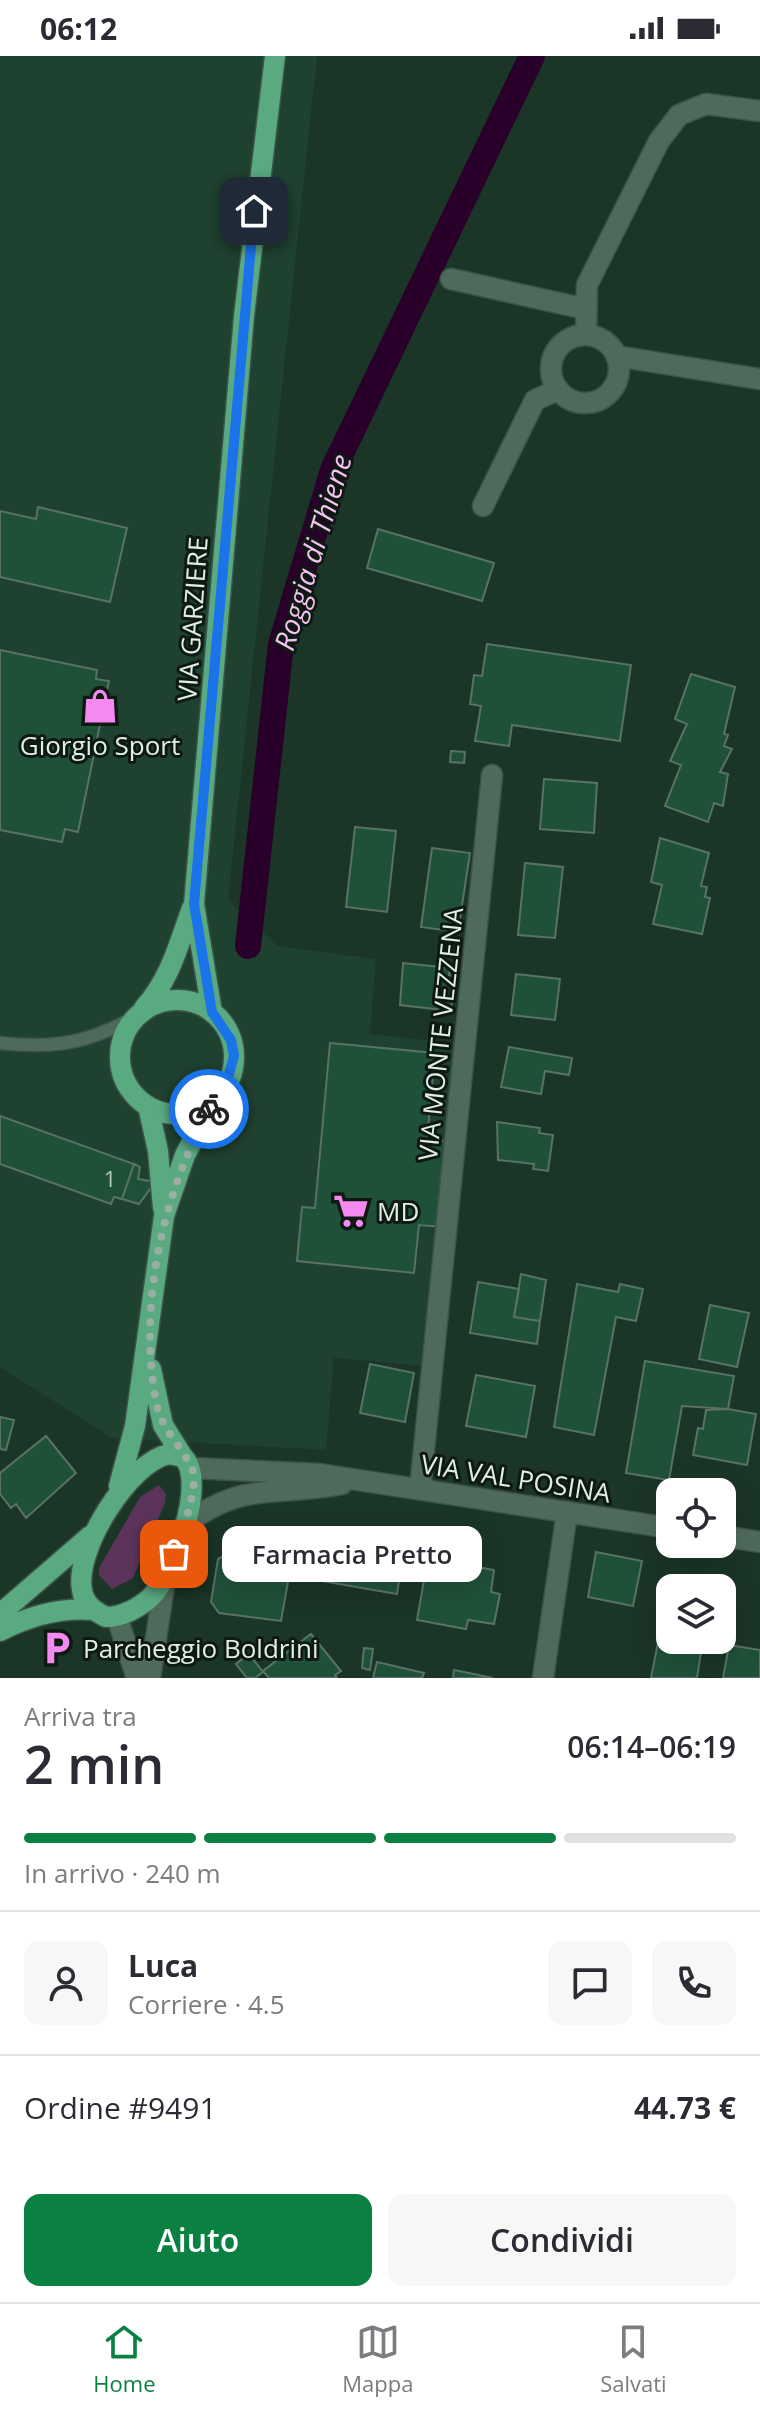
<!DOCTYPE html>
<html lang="it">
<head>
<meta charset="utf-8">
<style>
  :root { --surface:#fff; --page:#f7f7f7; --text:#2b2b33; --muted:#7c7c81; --line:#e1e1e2; --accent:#0b8043 }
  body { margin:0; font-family:"Open Sans",sans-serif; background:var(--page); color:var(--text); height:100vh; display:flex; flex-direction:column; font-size:30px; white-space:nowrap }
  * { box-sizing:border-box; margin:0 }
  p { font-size:26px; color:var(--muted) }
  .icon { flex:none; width:44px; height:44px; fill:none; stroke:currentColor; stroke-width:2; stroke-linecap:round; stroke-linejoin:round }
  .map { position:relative; height:1622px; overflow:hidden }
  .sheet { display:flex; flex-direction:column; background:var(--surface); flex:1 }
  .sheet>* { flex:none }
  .buttons { position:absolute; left:656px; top:1422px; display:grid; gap:16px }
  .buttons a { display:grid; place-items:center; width:80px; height:80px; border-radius:16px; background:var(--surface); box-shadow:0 8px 32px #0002; font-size:40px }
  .pin { position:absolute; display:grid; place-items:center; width:68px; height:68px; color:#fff; margin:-34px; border-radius:16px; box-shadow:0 4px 12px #0006 }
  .courier { position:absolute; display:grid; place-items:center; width:80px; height:80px; margin:-40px; border:6px solid #1a73e8; border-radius:50%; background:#fff; color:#222; box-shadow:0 2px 10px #0007 }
  .bubble { position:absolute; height:56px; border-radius:16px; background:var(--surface); box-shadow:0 8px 32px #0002; font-size:26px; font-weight:600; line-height:56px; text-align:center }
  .headline em { font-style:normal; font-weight:600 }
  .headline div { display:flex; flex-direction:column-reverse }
  .headline { display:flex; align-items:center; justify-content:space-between; height:136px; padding:0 24px }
  h1 { font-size:52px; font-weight:600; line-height:60px }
  .bar { display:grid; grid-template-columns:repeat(4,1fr); gap:12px 8px; align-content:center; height:96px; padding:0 24px }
  .bar i { height:10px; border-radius:6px; background:var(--line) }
  .bar .current { background:var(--accent) }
  .bar p { grid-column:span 4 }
  .line { display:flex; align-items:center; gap:20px; padding:0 24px; border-top:2px solid var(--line) }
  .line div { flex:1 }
  .round { display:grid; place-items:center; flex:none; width:84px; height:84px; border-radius:16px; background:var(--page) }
  .action { display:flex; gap:16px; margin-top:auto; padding:16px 24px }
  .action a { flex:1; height:92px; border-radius:16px; background:var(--accent); color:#fff; font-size:32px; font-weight:600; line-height:92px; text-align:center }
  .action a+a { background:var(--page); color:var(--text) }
  .status { display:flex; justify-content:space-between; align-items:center; height:56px; padding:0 40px; background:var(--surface); direction:ltr }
  .status svg { height:22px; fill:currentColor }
  .tabs { display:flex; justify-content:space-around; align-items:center; height:112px; border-top:2px solid var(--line); background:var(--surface); font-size:22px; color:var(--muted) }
  .tabs a { display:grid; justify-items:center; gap:4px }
  .tabs .current { color:var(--accent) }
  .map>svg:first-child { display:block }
  .built { fill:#1f412f }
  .green { fill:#5c345b }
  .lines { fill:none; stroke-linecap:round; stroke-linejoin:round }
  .canal { stroke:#290029; stroke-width:26 }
  .building { fill:#1f5139; stroke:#587364; stroke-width:2 }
  .service-casing { stroke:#3c5348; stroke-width:15 }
  .minor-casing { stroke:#3c5348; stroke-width:23 }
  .tertiary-casing { stroke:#3c5348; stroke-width:23 }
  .secondary-casing { stroke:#3c5348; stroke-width:23 }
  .primary-casing { stroke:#3c5348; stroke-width:23 }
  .service { stroke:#4f6a5b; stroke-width:12 }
  .minor { stroke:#4f6a5b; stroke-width:20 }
  .tertiary { stroke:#4f6a5b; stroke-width:20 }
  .secondary { stroke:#4f6a5b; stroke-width:20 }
  .primary { stroke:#59a981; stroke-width:20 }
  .done { stroke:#9baea3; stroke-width:8; stroke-dasharray:0 14.4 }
  .route { stroke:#1a73e8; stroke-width:10 }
  .labels { text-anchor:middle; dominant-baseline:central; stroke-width:6; stroke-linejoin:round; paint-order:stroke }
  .number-label { font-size:22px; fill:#b0c8bb }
  .street-label { font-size:26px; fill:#e0efe6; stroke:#0e1913 }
  .poi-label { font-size:26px; fill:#e0efe6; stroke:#0e1913; text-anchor:start }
  .water-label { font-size:28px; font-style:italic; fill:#f5c2f2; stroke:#0e1913 }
</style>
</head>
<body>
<div class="status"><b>06:12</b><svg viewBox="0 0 49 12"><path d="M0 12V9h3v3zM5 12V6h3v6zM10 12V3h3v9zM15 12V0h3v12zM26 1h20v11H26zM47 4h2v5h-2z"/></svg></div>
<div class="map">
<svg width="760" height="1622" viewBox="0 0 760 1622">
  <rect width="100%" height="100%" fill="#1b3527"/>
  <path class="built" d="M0,0H317L228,844L278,890L376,903L370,978L455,987L424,1310L334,1302L326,1394L112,1382L0,1311Z"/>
  <path class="green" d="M159,1429L166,1438L165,1447L133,1522L112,1533L99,1519V1512L140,1441Z"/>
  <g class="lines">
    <path class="canal" d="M248,890L281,588L333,414L532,0"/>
  </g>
  <path class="building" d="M38,451L127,472L110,546L0,521V455L36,463Z
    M378,473L494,507L482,545L367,512Z
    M487,588L631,609L620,685L512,669L509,690L475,685L481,650L470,648L474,619L482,620Z
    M0,594L97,614L96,623L109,625L78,776L65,773L62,786L0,774Z
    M691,618L735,631L724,678L728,679L724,690L732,693L720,716L728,718L723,750L714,747L708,766L665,750L681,709L670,705L687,668L675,663Z
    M451,695L465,696L464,707L450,706Z
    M544,723L597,727L594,777L540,773Z
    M355,771L396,775L387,856L346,851Z
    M660,782L709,797L701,830L707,831L705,841L710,842L702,878L653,868L662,829L651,826Z
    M432,792L470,797L458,876L421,871Z
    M525,807L563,811L555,882L518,879Z
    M403,907L450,912L449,919L455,920L451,955L400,949Z
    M516,918L560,923L555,964L511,959Z
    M330,987L435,997L427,1084L449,1085L444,1171L419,1169L414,1217L297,1205L302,1151L315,1152Z
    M509,991L572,1002L569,1019L545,1015L541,1038L501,1031Z
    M0,1060L134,1108L122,1143L114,1141L111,1148L0,1108Z
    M497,1066L540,1072L539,1077L553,1079L548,1115L533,1113L534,1108L498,1104Z
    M134,1108L140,1111L138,1123L155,1126L139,1148L122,1143Z
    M521,1218L546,1224L540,1265L514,1261Z
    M478,1226L519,1233L514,1261L540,1265L537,1288L470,1277Z
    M577,1228L618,1236L620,1228L643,1233L636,1265L616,1261L594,1379L554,1371Z
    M710,1249L749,1257L737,1311L699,1303Z
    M645,1305L734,1320L728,1353L682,1350L669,1424L626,1417Z
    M370,1308L414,1317L405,1366L360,1357Z
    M476,1319L535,1330L526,1381L466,1370Z
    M728,1353L756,1358L747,1409L693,1399L698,1372L703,1373L706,1354Z
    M0,1361L14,1364L6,1394L0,1393Z
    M46,1380L76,1417L26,1462L16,1448L11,1452L0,1438V1417Z
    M342,1486L403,1500L397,1538L310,1523L316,1487L341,1491Z
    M235,1494L279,1502L278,1507L291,1509L281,1565L219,1557L211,1546L218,1503Z
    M596,1496L642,1505L633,1550L588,1541Z
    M456,1507L494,1514L491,1536L500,1538L494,1568L468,1564L466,1573L417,1564L426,1513L454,1518Z
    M667,1540H670V1584H703L697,1622H651Z
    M311,1578L341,1615L335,1619L337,1622H269L263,1615Z
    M729,1589L760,1594V1622H723Z
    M364,1592L373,1593L370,1614L362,1612Z
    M249,1598L263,1616L255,1622H247L236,1608Z
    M377,1606L424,1617L422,1622H373Z
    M454,1614L459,1615L493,1622H453Z"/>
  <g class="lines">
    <g class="service-casing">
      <path id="service" d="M0,987C55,993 90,987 138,959"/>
    </g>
    <g class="minor-casing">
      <path id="minor" d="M451,223L586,253
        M586,279L587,229L659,85L679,59L706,48L760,55
        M551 313a34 34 0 1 1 68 0a34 34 0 1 1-68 0Z
        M616,300L759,323
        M483,450L535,344L558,334
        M420,1433L492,719
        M543,1622L567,1456"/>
    </g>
    <g class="tertiary-casing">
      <path id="tertiary" d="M117,1561L137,1622
        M150,1622L165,1523"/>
    </g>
    <g class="secondary-casing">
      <path id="secondary" d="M192,1412L319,1418L670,1472
        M184,1470C241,1424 276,1441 342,1428
        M722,1480L760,1486"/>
    </g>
    <g class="primary-casing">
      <path id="primary" d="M120 1001a57 57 0 1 1 114 0a57 57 0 1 1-114 0Z
        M144,952C170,924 179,887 192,852
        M212,956L194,848L244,260L275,0
        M148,1050L158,1095L163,1152
        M151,1313L163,1369L183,1401
        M169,1398L183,1401C208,1425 173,1519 151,1541C139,1552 122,1561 106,1561C94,1555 84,1548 82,1534C74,1494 129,1406 169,1398Z
        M119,1430L135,1370L164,1160L185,1099L214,1045
        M0,1558L90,1480
        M0,1575C29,1560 61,1551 94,1554"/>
    </g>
    <use href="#service" class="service"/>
    <use href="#minor" class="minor"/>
    <use href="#tertiary" class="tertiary"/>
    <use href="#secondary" class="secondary"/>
    <use href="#primary" class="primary"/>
  </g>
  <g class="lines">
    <path class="done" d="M174,1498C181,1478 201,1429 191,1410C178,1386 159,1370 155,1341C139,1243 163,1140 209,1053"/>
    <path class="route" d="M209,1053L225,1032L234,1000L231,984L212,956L194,848L254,155"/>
  </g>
  <defs>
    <g id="shop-bare" transform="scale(2.76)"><path d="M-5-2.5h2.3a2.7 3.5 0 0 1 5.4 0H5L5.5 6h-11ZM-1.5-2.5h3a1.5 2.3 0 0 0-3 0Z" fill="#f489f0" stroke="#0e1913" stroke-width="2.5" paint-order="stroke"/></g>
    <g id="supermarket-bare" transform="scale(2.76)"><path d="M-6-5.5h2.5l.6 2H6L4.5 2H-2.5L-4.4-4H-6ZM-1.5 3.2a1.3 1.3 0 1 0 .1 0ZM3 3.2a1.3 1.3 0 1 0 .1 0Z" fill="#f489f0" stroke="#0e1913" stroke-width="2.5" paint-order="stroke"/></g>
    <g id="parking-bare" transform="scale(2.76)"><path d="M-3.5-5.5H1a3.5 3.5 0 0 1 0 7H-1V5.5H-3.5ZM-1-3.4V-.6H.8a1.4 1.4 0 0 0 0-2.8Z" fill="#f489f0" stroke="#0e1913" stroke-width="2.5" paint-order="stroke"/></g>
  </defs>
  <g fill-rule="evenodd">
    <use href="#shop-bare" x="100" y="650"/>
    <use href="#supermarket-bare" x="351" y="1155"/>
    <use href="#parking-bare" x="57" y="1592"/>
  </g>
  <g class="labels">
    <g class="number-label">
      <text x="110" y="1122">1</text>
    </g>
    <g class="street-label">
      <text transform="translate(192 563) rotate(-86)">VIA GARZIERE</text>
      <text transform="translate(440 978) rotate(-84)">VIA MONTE VEZZENA</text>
      <text transform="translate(516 1422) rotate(9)">VIA VAL POSINA</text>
    </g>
    <g class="poi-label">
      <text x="100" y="689" text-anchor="middle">Giorgio Sport</text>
      <text x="377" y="1155">MD</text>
      <text x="83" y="1592">Parcheggio Boldrini</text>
    </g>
    <g class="water-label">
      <text transform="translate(312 496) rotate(-73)">Roggia di Thiene</text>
    </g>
  </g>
</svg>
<div class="buttons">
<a><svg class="icon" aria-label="locate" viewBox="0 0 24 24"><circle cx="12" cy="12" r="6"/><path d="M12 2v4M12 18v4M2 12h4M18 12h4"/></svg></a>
<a><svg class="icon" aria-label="layers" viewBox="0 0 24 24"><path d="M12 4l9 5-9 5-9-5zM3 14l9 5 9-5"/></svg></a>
</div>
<div class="pin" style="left:174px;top:1498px;background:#ea580c"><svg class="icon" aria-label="bag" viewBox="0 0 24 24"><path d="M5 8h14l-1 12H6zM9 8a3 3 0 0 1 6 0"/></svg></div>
<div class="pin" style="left:254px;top:155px;background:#1f2937"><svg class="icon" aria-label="home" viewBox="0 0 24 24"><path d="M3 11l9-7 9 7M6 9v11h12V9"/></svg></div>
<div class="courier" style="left:209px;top:1053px"><svg class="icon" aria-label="bike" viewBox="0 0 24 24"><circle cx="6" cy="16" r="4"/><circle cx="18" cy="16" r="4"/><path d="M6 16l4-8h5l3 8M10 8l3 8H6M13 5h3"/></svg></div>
<div class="bubble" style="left:222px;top:1470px;width:260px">Farmacia Pretto</div>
</div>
<section class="sheet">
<div class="headline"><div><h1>2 min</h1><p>Arriva tra</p></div><em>06:14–06:19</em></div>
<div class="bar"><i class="current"></i><i class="current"></i><i class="current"></i><i></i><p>In arrivo · 240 m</p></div>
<div class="line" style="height:144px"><a class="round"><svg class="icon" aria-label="person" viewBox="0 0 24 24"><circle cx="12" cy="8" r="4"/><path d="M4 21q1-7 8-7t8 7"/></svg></a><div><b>Luca</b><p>Corriere · 4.5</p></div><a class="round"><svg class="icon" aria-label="chat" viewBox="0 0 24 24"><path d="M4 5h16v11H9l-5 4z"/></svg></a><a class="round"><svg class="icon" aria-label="phone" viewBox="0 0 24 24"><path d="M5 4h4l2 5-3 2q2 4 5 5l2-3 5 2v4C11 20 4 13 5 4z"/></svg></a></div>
<div class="line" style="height:104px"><div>Ordine #9491</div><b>44.73 €</b></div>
<div class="action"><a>Aiuto</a><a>Condividi</a></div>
</section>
<nav class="tabs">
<a class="current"><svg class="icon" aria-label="home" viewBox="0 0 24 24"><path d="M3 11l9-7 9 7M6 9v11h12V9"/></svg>Home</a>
<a><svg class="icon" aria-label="map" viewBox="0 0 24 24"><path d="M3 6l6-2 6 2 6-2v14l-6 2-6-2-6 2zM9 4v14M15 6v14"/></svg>Mappa</a>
<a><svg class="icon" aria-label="saved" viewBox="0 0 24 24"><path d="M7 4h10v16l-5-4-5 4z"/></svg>Salvati</a>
</nav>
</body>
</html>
